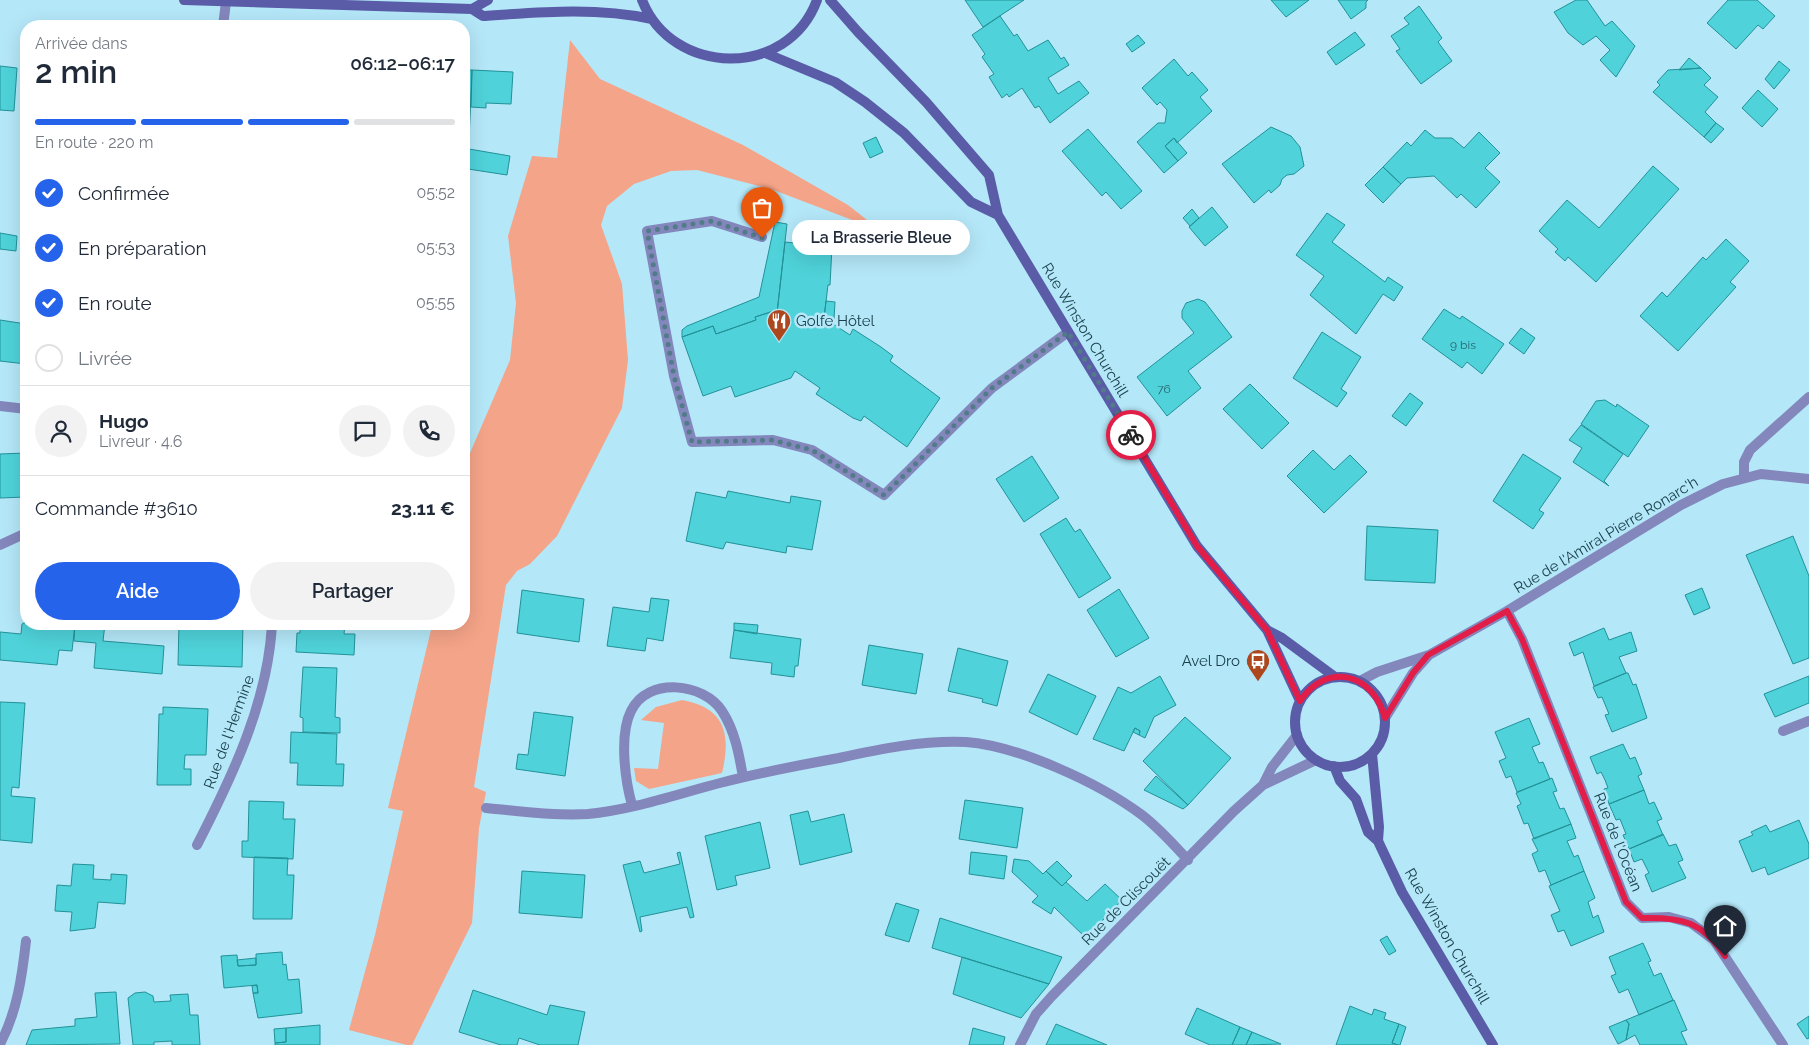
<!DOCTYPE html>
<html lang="fr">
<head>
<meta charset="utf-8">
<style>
  :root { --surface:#fff; --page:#f2f2f3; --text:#1f2937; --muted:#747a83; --line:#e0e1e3; --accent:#2563eb }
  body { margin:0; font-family:Raleway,sans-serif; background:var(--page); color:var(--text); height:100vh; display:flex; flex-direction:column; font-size:19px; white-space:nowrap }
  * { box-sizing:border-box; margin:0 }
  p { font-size:16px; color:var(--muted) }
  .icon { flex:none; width:28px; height:28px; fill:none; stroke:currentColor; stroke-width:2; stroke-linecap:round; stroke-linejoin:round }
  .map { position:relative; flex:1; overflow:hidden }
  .sheet { position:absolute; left:20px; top:20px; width:450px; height:610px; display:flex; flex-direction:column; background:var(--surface); border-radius:20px; box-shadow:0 5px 20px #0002 }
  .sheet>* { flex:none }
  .pin { position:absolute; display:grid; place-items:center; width:42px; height:42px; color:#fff; margin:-51px -21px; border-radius:50% 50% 50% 0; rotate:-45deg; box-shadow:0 0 5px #0007 }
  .pin .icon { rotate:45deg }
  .courier { position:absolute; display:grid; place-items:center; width:50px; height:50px; margin:-25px; border:4px solid #e11d48; border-radius:50%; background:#fff; color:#222; box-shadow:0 1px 6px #0007 }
  .bubble { position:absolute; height:35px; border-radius:18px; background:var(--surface); box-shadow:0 5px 20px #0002; font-size:16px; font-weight:600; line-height:35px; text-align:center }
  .summary em { font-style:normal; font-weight:600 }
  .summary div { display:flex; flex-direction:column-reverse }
  .summary { display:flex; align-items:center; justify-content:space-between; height:85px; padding:0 15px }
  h1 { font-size:32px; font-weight:600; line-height:38px }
  .bar { display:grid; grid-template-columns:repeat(4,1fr); gap:8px 5px; align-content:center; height:60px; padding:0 15px }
  .bar i { height:6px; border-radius:4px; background:var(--line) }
  .bar .selected { background:var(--accent) }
  .bar p { grid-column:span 4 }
  .line { display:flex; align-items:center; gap:12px; padding:0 15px; border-top:1px solid var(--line) }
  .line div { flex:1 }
  .round { display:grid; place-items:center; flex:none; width:52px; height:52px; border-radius:26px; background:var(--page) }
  ol { padding:0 15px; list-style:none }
  li { display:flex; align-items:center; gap:15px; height:55px }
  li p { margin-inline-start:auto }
  li .icon { padding:5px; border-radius:50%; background:var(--accent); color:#fff; stroke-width:4 }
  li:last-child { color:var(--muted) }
  li i { width:28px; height:28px; border:2px solid var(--line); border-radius:50% }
  .primary-button { display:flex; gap:10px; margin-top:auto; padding:10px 15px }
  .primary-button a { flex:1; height:58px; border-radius:30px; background:var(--accent); color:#fff; font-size:20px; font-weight:600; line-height:58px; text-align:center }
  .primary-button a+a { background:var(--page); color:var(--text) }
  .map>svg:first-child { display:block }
  .green { fill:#f4a488 }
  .building { fill:#4fd2d9; stroke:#229298 }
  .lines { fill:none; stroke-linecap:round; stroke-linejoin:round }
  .service { stroke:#8387bb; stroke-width:10 }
  .minor { stroke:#8387bb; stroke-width:10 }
  .secondary { stroke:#5a5ca7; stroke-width:10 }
  .done { stroke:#517b89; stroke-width:5; stroke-dasharray:0 9 }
  .route { stroke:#e11d48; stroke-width:6 }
  .labels { text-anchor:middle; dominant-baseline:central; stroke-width:5; stroke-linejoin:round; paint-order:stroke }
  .number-label { font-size:12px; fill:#286570 }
  .poi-label { font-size:15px; fill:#1b414d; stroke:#b4e7f8; text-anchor:start }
  .street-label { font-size:15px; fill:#1b414d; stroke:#b4e7f8 }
</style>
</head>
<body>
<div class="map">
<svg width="1809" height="1045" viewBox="0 0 1809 1045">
  <rect width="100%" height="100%" fill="#b4e7f8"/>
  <path class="green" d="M570,40L600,79L743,145L848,205L881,231L771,189L697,170L671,171L634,184L607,206L601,225L622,284L628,360L622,408L557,536L530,564L517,571L506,585L474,787L486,792L479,828L472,923L412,1045H407L349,1030L375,935L403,811L388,808L431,630V624H464V467L510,360L516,303L508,236L532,156L557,158Z
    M682,700C726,708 731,735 722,773L649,789L636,781L634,768L658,769L664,723L641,720L656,707Z"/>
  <path class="building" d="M965,0H1024L983,27Z
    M1271,0H1309L1286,17Z
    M1338,0H1368L1366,2V8L1351,19Z
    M1576,0H1587L1605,26L1612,21L1635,46L1616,77L1600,60L1610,50L1596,36L1583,45L1568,33L1554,12Z
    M1728,0H1757L1775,16L1763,29L1758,25L1736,49L1707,23Z
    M1419,6L1442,38L1438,42L1452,61L1421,84L1396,51L1400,49L1391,36L1409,24L1404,18Z
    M1000,16L1014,36L1017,34L1028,51L1048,40L1061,59L1064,57L1069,65L1048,78L1058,94L1079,81L1089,93L1050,123L1039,106L1035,108L1022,88L1009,97L1007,94L1002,98L989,77L994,74L982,57L985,54L972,35Z
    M1355,32L1365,45L1336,65L1327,52Z
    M1138,35L1145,43L1132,52L1126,44Z
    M1689,58L1701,68L1679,70Z
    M1174,59L1188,76L1192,72L1208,90L1200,97L1212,111L1177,143L1174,138L1165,146L1178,161L1164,173L1137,142L1158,123H1165L1167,110L1160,102L1157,105L1142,88Z
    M1779,61L1790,70L1774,89L1765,79Z
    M0,66L17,68L14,111L0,110Z
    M1701,68L1711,78L1704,85L1718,97L1705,112L1716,123L1704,137L1653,92L1660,85L1657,82L1668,70Z
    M464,70H472L469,141H464Z
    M472,70L513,72L511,104L486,103V108L471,107Z
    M1758,90L1778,109L1762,127L1742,108Z
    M1716,123L1724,129L1711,143L1704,137Z
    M1271,127L1291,136L1300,147L1304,166L1294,174L1287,175L1282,179L1280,185L1271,193L1269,190L1254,203L1222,164Z
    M1088,129L1142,191L1121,209L1106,192L1102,196L1062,151Z
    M1425,130L1435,138H1452L1464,148L1479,132L1500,153L1485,168L1500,182L1476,208L1461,194L1457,198L1434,176L1407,178L1401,184L1383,167L1407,142L1411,146Z
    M876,137L883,152L870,158L863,143Z
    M1174,138L1187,153L1178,161L1165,146Z
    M469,149L510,156L507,175L468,169Z
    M1653,166L1679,189L1596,282L1568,257L1565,261L1555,252L1558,249L1539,231L1567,200L1599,228Z
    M1383,167L1401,184L1383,203L1365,185Z
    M1212,207L1228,227L1205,246L1189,227Z
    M1192,209L1199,218L1190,226L1183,218Z
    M1327,213L1345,225L1332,242L1385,282L1388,277L1403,287L1394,301L1383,294L1356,334L1310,295L1324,276L1296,255Z
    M775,222L787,224L777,313L775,314L774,311L755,317L756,320L716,334L713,326L682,337V330L687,326L759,297Z
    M0,233L17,236L16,251L0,249Z
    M1726,239L1749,261L1730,282L1736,287L1678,351L1640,316L1662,292L1667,297L1703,257L1706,260Z
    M785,242L832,247L830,285H828L824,318L850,335L853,329L881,347L893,356L890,361L940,398L907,447L864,416L861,421L853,418L816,394L820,388L795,371L791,378L735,397L731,386L703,396L682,337L713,326L716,334L756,320L755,317L774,311L775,314L777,313Z
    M1198,299L1205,302L1232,337L1188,371L1201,388L1167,416L1137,377L1194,333L1182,318V311L1186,303Z
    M826,301L835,302L834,319L831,323L824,318Z
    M1444,309L1460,319L1462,316L1504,344L1482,374L1467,362L1462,368L1422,339Z
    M0,320L26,324V364L0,361Z
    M1521,328L1535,338L1524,354L1509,343Z
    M1322,332L1361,357L1341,389L1347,393L1337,407L1293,378Z
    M1250,384L1289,423L1262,449L1223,409Z
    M1410,393L1423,403L1406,426L1392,416Z
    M1605,400L1616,407L1617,404L1649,426L1628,457L1581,424L1596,401Z
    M1581,425L1623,454L1604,481L1609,486L1573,462L1582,448L1569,440Z
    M1313,450L1334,470L1350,455L1367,472L1324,513L1287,476Z
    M26,453V497L0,498V454Z
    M1523,454L1561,478L1539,510L1544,513L1533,529L1493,501Z
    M1032,456L1059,498L1024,522L996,479Z
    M728,491L790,503L791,496L821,501L812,550L787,546L786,553L726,542L723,549L686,541L696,492L726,498Z
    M1066,518L1075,532L1080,529L1111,578L1079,598L1040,534Z
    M1367,526L1438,530L1435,583L1365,580Z
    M1793,536L1809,576V658L1793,664L1746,555Z
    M1702,588L1710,608L1694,615L1685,595Z
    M1119,589L1149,638L1116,657L1087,610Z
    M522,590L584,599L579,642L517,633Z
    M651,598L669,600L663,641L647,638L645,651L607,646L613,607L649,612Z
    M26,622L37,625L75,624L72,651L59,650L57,665L0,660V632L21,634L22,624Z
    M734,623L758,625L757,634L734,630Z
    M75,624H105L103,641L164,646L162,674L94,668L96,643L74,641Z
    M179,624H243L242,667L178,665Z
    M300,624H345L344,634H355L354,655L296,652L297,633H300Z
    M1604,628L1609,640L1631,632L1637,651L1619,657L1626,673L1594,686L1583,652L1574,656L1569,643Z
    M734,630L801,639L798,666H795L794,677L771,674L772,663L730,658Z
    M869,645L923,654L916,694L862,685Z
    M958,648L1008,661L997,706L982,702L983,699L948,691Z
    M303,667L337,668L335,717L340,718V733L303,732V718L300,717Z
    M1626,673H1628L1633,685L1636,684L1647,718L1612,732L1605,715L1609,714L1602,697L1598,698L1593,687Z
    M1048,674L1096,696L1077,735L1029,712Z
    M1160,676L1176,705L1154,717L1145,738L1139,735L1140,731L1135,728L1124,751L1093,739L1118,687L1131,693Z
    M1809,676V703L1775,717L1764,694Z
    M0,702L25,703L19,788L12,787L11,796L35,798L32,843L0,840Z
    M163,707L208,709L206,755H185L184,769H191V785H157L159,714H163Z
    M534,712L573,717L565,776L516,769L518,754L528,755Z
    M1185,717L1231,758L1188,805L1143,761Z
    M1529,718L1540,744L1532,747L1539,763L1543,762L1550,779L1517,792L1511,776L1506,778L1499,761L1506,758L1495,732Z
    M1135,728L1140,731L1139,735L1133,732Z
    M291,732L337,734L336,764H344L343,786L297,785L298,763H290Z
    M1623,744L1630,759L1635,757L1642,774L1638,776L1644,790L1609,804L1604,789L1608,788L1605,780L1601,772L1597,774L1590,757Z
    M1156,776L1188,805L1183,809L1144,790Z
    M1552,778L1557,791L1553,792L1560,809L1564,808L1571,824L1534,839L1528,823L1524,824L1517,806L1521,804L1516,793Z
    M1644,790L1649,804L1654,802L1662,819L1657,821L1663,835L1629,849L1623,835L1626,834L1620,819L1616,820L1609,804Z
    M965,800L1023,808L1017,848L959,839Z
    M249,801L284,802L283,819H295L293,859L242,857V841H248Z
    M808,811L811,822L844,814L852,852L800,865L790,815Z
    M1799,820L1809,844V858L1768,875L1765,867L1752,872L1739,841L1753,835L1751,832L1766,825L1770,832Z
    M760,822L770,868L735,876L737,885L717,890L705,836Z
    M1571,824L1576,838L1567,841L1574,857L1578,855L1584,871L1551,885L1545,870L1539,872L1532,854L1538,851L1532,839Z
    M1663,834L1669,846L1676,844L1683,860L1678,862L1686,878L1652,892L1645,875L1649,873L1642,859L1634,862L1629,849Z
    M680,852L694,917L690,918L687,907L640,917L642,931L640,932L623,865L640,861L644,873L680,864L677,853Z
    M971,852L1007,856L1004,879L969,874Z
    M254,857L288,858L287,875H294L292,919H253Z
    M1014,859L1029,861L1043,874L1046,871L1062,886L1066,882L1087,901L1105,884L1122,900L1086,938L1054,907L1051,914L1032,902L1038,896L1012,872Z
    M1057,861L1072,876L1062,886L1046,871Z
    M73,864L94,865L93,879L111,880V874L127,875L125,904L98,902L95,928L70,931L72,912L55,911L57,885L71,886Z
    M522,871L585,875L582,918L519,913Z
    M1584,871L1595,898L1588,902L1593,918L1598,915L1604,932L1571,946L1564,930L1558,932L1551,915L1560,911L1549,886Z
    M896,903L919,910L909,942L885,935Z
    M940,918L1062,957L1049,984L932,948Z
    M1387,936L1396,951L1389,955L1380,940Z
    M1643,943L1651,961L1648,962L1654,976L1661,973L1673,1000L1639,1015L1628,989L1619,993L1611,976L1616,974L1609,957Z
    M282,952L283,965L286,964L288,980L299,979L302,1013L258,1018L253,993H258L257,985L224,988L221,956L237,955L238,966L256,965V954Z
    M962,957L1049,984L1021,1018L953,994Z
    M256,958V965L238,966L237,960Z
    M257,985L258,993H253L252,986Z
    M473,990L547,1015L550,1005L585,1012L578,1045H540L519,1038L517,1045H501L459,1032Z
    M116,992L120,1044L26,1045L32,1030L75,1026V1019L97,1017L95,993Z
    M145,992L153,996L154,1002L171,1001L170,995L188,994L190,1015H198L200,1045H172V1041L154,1042V1045H133L128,998L135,993Z
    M1674,1000L1687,1030L1681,1032L1687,1045H1640L1635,1035L1626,1040L1629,1024L1626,1020Z
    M1350,1006L1372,1015L1374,1009L1386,1013L1384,1019L1399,1024L1392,1043L1398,1045H1336Z
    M1197,1008L1240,1027L1232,1045H1210L1185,1034Z
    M1809,1016V1038L1807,1039L1797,1024Z
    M1626,1020L1629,1024L1626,1040L1618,1044L1609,1027Z
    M1056,1024L1107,1045H1046Z
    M1399,1024L1406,1027L1400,1045H1398L1392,1043Z
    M320,1025V1045H275V1043L286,1042V1028Z
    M1240,1027L1252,1032L1246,1045H1232Z
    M286,1028V1042L275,1043L274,1029Z
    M973,1028L1005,1037L1003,1045H969Z
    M1252,1032L1281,1044L1246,1045Z"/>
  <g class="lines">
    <path class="service" d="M762,237L712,221L647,231L674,376L692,442L773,440L812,450L884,495L992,388L1068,332"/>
    <path class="minor" d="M223,26L226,2
      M0,406L26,409
      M1744,477V462L1750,450L1809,397
      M0,545L26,533
      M1507,611L1522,639L1626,902L1642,918L1669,917L1691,923L1714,940L1783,1045
      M1360,681L1377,672L1429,655L1507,611L1681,505L1723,484L1761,474L1809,479
      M1385,718L1413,673L1429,655
      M1783,731L1809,721
      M1263,785L1272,767L1297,735
      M632,805C625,780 619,735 631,711C648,676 704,683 722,711C735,731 739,754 743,777
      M486,808C520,811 554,816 588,814C633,810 680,793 724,782C762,772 800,765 839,758C880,749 923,740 966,742C1019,746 1099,783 1142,815C1159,828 1174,845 1188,860
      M197,845C232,777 268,702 272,624
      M0,1044C17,1012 22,977 26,941
      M1020,1045L1036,1014L1052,996L1234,811L1263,785L1316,760"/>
    <path class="secondary" d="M184,0L472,9L488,0
      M642,0C672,77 788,79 817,0
      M830,0L858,32L926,102L989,175L998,215L1197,546L1267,630L1300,701
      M472,9L483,16C541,12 596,7 652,19
      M765,53L835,82L865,102L904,133L971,202L998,215
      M1267,630L1282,638L1335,677
      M1295 722a45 45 0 1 1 90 0a45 45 0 1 1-90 0Z
      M1372,754L1379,827L1378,841
      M1334,766L1340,781L1356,799L1368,832L1378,841L1402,892L1493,1045"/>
  </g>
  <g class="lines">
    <path class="done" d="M762,238L712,221L647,231L674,376L692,442L772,440L812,450L884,495L992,388L1068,332L1131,435"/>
    <path class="route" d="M1131,435L1197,546L1267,630L1300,701C1327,661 1373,673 1385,718L1413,673L1428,655L1507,611L1522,639L1626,902L1642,918C1681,917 1702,921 1725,956"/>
  </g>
  <defs>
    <g id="restaurant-pin" transform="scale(1.25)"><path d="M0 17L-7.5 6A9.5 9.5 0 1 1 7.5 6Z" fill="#ad471e" stroke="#b4e7f8"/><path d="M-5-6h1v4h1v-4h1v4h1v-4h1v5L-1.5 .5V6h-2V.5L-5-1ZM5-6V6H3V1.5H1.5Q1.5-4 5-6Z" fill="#fff"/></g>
    <g id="bus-pin" transform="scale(1.25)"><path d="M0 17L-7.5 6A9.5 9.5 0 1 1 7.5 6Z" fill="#ad471e" stroke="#b4e7f8"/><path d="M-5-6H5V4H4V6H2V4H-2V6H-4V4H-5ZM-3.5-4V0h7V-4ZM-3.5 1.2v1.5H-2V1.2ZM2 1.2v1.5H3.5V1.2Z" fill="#fff"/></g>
  </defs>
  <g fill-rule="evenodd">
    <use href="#restaurant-pin" x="779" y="321"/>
    <use href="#bus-pin" x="1258" y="661"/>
  </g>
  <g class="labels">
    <g class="number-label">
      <text x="1463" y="345">9 bis</text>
      <text x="1164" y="389">76</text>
    </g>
    <g class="poi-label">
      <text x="796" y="321">Golfe Hôtel</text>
      <text x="1240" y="661" text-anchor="end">Avel Dro</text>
    </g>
    <g class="street-label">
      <text transform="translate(1085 330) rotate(59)">Rue Winston Churchill</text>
      <text transform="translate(1606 535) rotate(-31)">Rue de l'Amiral Pierre Ronarc'h</text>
      <text transform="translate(229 732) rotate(-70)">Rue de l'Hermine</text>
      <text transform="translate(1618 842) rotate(68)">Rue de l'Océan</text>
      <text transform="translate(1126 901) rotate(-45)">Rue de Cliscouët</text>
      <text transform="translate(1447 936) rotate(60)">Rue Winston Churchill</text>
    </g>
  </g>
</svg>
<div class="pin" style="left:762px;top:238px;background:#ea580c"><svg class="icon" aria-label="bag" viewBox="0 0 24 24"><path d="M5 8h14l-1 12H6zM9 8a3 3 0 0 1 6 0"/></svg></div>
<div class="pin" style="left:1725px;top:956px;background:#1f2937"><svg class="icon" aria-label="home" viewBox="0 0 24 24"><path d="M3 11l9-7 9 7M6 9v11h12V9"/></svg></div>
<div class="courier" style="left:1131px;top:435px"><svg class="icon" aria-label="bike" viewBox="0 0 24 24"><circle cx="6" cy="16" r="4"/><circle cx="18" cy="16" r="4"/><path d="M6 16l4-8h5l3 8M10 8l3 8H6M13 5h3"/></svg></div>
<div class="bubble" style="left:792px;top:220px;width:178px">La Brasserie Bleue</div>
<section class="sheet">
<div class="summary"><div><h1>2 min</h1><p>Arrivée dans</p></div><em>06:12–06:17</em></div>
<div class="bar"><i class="selected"></i><i class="selected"></i><i class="selected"></i><i></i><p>En route · 220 m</p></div>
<ol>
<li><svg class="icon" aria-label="check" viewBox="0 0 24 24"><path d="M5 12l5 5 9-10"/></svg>Confirmée<p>05:52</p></li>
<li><svg class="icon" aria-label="check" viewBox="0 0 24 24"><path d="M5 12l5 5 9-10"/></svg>En préparation<p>05:53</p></li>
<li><svg class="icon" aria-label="check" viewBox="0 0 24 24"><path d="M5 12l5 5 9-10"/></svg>En route<p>05:55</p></li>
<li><i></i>Livrée</li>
</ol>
<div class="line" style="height:90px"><a class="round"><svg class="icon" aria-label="person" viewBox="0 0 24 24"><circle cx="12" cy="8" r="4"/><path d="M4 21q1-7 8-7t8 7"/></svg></a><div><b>Hugo</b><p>Livreur · 4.6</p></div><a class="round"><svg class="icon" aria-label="chat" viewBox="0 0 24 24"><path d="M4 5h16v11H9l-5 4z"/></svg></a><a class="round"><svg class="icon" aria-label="phone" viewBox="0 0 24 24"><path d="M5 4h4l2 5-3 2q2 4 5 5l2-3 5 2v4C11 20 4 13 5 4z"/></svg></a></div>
<div class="line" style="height:65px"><div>Commande #3610</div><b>23.11 €</b></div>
<div class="primary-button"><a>Aide</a><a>Partager</a></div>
</section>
</div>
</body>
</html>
